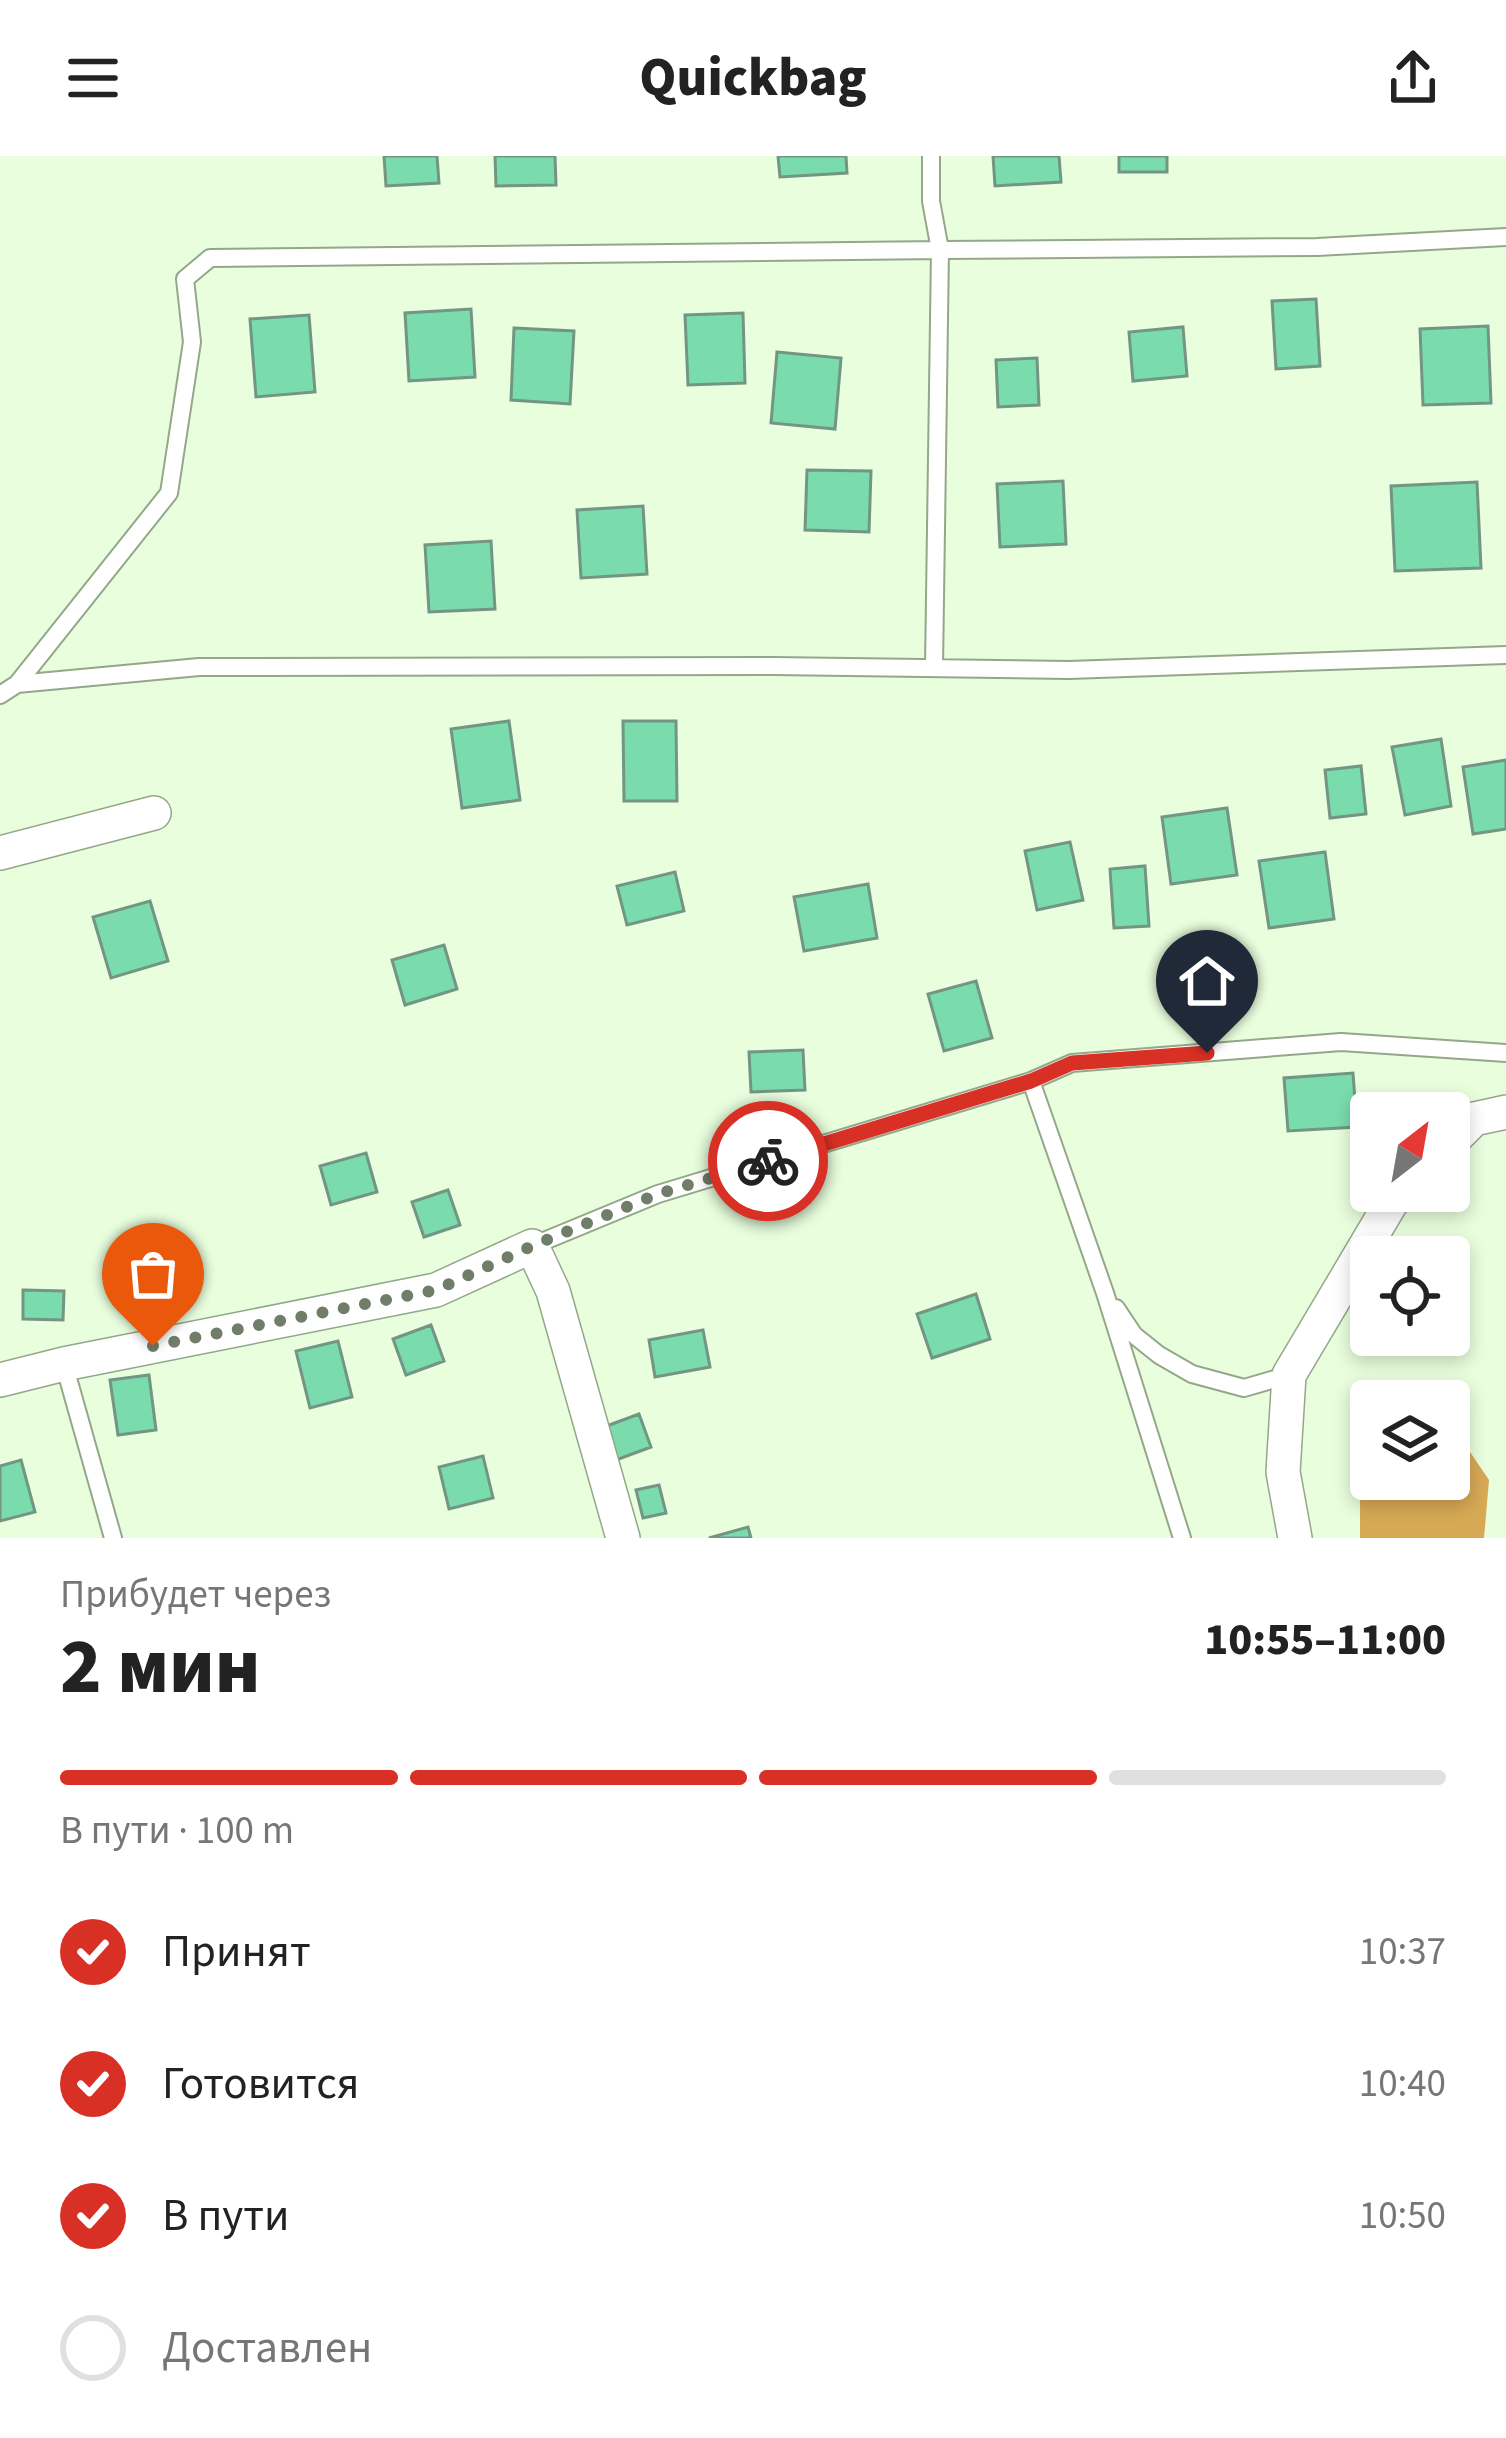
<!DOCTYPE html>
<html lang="ru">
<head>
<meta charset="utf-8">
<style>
  :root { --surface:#fff; --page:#f2f2f2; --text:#222; --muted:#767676; --line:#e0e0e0; --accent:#d93025 }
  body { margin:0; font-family:"Source Sans 3",sans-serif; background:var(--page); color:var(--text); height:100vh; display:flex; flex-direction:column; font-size:45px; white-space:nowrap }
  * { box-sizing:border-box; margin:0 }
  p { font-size:39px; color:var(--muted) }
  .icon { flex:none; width:66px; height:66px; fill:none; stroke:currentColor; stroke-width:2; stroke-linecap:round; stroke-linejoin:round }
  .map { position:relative; height:1382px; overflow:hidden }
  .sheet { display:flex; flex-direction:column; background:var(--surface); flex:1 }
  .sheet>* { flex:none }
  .needle { width:78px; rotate:31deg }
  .buttons { position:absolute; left:1350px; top:936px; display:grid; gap:24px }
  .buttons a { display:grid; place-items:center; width:120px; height:120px; border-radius:12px; background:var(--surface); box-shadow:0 6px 18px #0003; font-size:60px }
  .pin { position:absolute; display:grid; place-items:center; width:102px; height:102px; color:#fff; margin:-123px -51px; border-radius:50% 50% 50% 0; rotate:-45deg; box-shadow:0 0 12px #0007 }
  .pin .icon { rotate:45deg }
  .courier { position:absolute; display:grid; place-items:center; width:120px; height:120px; margin:-60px; border:9px solid #d93025; border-radius:50%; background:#fff; color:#222; box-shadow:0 3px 15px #0007 }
  .overview em { font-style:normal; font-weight:800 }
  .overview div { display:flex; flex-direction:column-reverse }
  .overview { display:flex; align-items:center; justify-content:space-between; height:204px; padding:0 60px }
  h1 { font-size:78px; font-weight:800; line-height:90px }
  .bar { display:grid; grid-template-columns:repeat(4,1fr); gap:18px 12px; align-content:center; height:144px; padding:0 60px }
  .bar i { height:15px; border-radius:9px; background:var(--line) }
  .bar .on { background:var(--accent) }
  .bar p { grid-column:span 4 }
  ol { padding:0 60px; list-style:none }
  li { display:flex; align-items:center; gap:36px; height:132px }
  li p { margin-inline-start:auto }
  li .icon { padding:12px; border-radius:50%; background:var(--accent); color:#fff; stroke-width:4 }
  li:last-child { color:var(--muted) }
  li i { width:66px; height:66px; border:6px solid var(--line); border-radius:50% }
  header { display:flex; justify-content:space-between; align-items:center; height:156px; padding:0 60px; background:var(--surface); font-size:54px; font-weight:800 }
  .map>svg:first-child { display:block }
  .forest { fill:#d7a955 }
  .building { fill:#7adcad; stroke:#729683; stroke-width:3 }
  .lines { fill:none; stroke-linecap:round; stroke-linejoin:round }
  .service-casing { stroke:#94a789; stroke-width:20 }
  .minor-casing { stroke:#94a789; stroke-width:36 }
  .service { stroke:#fff; stroke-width:16 }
  .minor { stroke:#fff; stroke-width:33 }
  .done { stroke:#707d69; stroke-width:12; stroke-dasharray:0 21.6 }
  .route { stroke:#d93025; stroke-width:15 }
</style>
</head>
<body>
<header><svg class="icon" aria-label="menu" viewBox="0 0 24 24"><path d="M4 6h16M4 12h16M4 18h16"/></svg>Quickbag<svg class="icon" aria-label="share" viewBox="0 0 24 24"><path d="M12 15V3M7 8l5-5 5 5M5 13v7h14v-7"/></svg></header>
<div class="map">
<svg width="1506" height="1382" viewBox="0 0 1506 1382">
  <rect width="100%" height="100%" fill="#e8fedd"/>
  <path class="forest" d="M1449,1265L1489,1324L1484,1382H1360V1288L1371,1273V1323H1449Z"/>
  <path class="building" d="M384,0H437L439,27L386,30Z
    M495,0H555L556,29L496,30Z
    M778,0H846L847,17L780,21Z
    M993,0H1059L1061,26L995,30Z
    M1119,0H1167V16H1119Z
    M1316,143L1320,210L1276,213L1272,145Z
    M471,153L475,221L409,225L405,157Z
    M743,157L745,227L688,229L685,159Z
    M309,159L315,236L256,241L250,163Z
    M1488,170L1491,247L1423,249L1420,173Z
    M1183,171L1187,220L1133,225L1129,176Z
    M514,172L574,175L570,248L511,244Z
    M777,196L841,202L835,273L771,267Z
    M1037,202L1039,249L998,251L996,204Z
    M807,314L871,315L869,376L805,374Z
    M1063,325L1066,388L1000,391L997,328Z
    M1477,326L1481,412L1395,415L1391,330Z
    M643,350L647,418L581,422L577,354Z
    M491,385L495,453L429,456L425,389Z
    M509,565L520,644L462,652L451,573Z
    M623,565H676L677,645H624Z
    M1441,583L1451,650L1405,659L1392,591Z
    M1506,604V673L1473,678L1463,611Z
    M1361,610L1366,658L1330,662L1325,614Z
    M1227,652L1237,719L1171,728L1162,661Z
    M1070,686L1083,744L1037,754L1025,695Z
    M1325,696L1334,763L1269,772L1259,705Z
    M1145,710L1149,770L1114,772L1110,713Z
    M675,716L684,755L627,769L617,730Z
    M868,728L877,782L804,795L794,741Z
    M150,745L168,805L111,822L93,761Z
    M444,789L457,833L405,849L392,804Z
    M976,825L992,882L944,895L928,838Z
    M803,894L805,934L751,936L749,896Z
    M1353,917L1357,971L1288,975L1284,922Z
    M366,997L377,1036L331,1049L320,1010Z
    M448,1034L460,1069L424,1081L412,1046Z
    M152,1115L160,1147L130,1154L122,1123Z
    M23,1134L64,1135L63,1164L23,1163Z
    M976,1138L990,1183L932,1202L917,1158Z
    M431,1169L444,1205L406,1219L393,1183Z
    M703,1174L710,1211L655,1221L649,1184Z
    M338,1185L352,1241L310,1252L296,1195Z
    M149,1219L156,1274L118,1279L110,1224Z
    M639,1258L651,1291L616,1304L604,1271Z
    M483,1300L493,1342L449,1353L439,1311Z
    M21,1304L35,1356L0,1365V1310Z
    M659,1329L666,1357L643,1362L636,1334Z
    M748,1371L751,1382H709Z"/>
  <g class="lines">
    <g class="service-casing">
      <path id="service" d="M931,0V45L940,94L1317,91L1506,81
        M17,528L169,337L192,186L185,123L210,102L940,94L934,512
        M0,539L17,528L199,511L772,510L1069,514L1506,499
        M1031,925L1105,1137L1182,1382
        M532,1090L658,1038L1031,925L1072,907L1341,886L1506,897
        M1116,1152L1134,1179L1159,1199L1192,1218L1244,1232L1289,1219
        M64,1208L113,1382"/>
    </g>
    <g class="minor-casing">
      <path id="minor" d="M0,697L154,657
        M1449,988L1474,963L1506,956
        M0,1224L64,1208L436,1134L532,1090L553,1135L623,1382
        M1295,1382L1283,1316L1289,1219L1391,1047L1402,1035"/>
    </g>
    <use href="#service" class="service"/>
    <use href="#minor" class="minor"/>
  </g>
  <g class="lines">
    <path class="done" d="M153,1190L436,1134L532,1090L658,1038L768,1005"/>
    <path class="route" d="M768,1005L1031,925L1072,907L1207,897"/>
  </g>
</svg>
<div class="buttons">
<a><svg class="needle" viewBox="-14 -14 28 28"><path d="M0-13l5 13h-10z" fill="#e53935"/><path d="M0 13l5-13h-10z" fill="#767676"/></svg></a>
<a><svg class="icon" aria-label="locate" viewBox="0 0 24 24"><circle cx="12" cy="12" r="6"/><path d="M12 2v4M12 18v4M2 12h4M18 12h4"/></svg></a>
<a><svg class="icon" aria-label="layers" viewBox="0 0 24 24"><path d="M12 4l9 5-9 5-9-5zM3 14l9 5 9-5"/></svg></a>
</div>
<div class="pin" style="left:153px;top:1190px;background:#ea580c"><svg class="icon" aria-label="bag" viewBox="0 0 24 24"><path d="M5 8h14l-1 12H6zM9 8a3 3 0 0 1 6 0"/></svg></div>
<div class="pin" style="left:1207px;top:897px;background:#1f2937"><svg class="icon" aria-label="home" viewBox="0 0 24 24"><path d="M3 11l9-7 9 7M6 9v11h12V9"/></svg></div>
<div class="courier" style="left:768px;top:1005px"><svg class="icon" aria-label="bike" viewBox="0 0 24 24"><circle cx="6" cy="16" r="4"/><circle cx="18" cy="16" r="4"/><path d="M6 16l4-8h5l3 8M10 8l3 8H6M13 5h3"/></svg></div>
</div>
<section class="sheet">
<div class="overview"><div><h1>2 мин</h1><p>Прибудет через</p></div><em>10:55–11:00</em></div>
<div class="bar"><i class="on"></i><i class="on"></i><i class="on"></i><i></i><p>В пути · 100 m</p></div>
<ol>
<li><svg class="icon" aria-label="check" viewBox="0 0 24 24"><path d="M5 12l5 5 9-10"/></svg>Принят<p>10:37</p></li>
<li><svg class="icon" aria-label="check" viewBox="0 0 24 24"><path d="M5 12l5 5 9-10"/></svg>Готовится<p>10:40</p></li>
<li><svg class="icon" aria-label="check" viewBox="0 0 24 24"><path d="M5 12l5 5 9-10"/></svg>В пути<p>10:50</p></li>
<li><i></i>Доставлен</li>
</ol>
</section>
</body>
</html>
